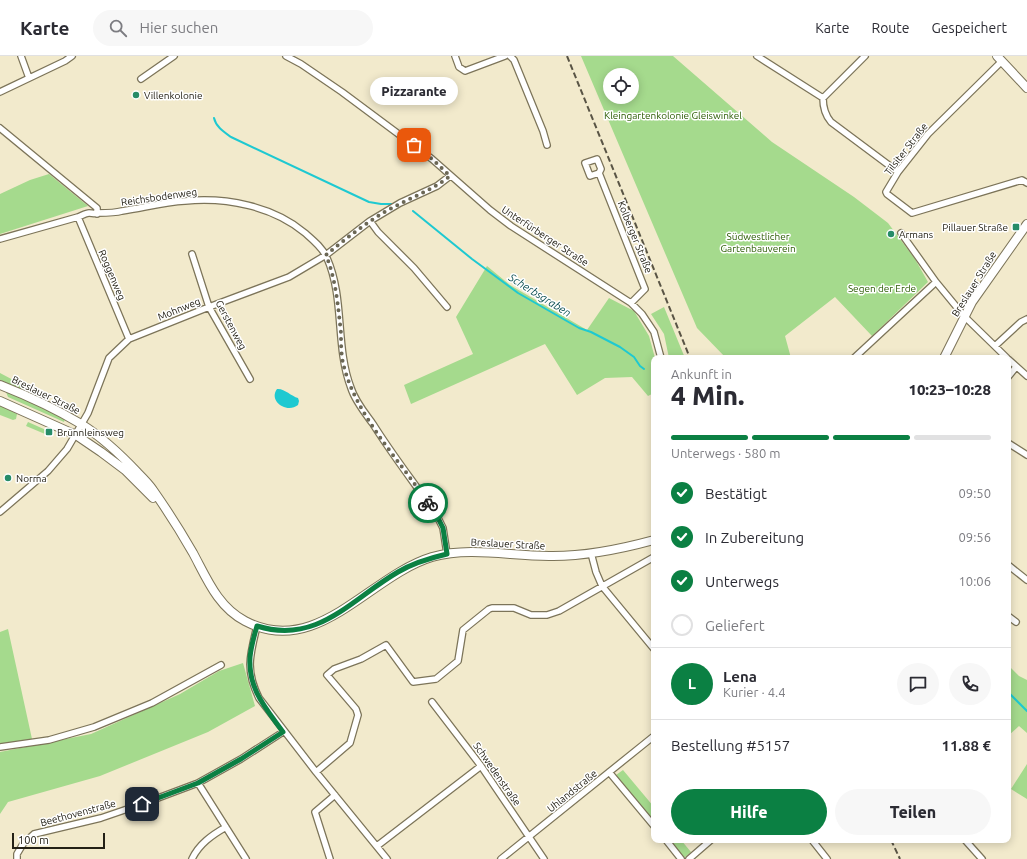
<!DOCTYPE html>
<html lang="de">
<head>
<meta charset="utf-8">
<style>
  :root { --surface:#fff; --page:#f7f7f7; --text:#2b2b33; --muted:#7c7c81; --line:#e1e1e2; --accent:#0b8043 }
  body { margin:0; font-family:Ubuntu,sans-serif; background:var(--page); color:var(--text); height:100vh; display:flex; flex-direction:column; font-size:15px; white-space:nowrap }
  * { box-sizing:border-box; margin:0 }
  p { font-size:13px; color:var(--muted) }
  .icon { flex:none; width:22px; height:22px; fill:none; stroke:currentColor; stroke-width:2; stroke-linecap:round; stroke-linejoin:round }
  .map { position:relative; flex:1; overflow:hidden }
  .sheet { position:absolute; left:651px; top:299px; width:360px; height:488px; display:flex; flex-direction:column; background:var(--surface); border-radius:8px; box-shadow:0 2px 10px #0003 }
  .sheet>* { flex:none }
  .fabs { position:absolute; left:603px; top:12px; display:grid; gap:8px }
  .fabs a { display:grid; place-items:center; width:36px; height:36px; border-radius:50%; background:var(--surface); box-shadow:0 2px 10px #0003; font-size:20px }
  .scale { position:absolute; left:12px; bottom:10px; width:93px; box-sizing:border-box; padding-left:4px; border:2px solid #232015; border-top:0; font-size:11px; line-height:14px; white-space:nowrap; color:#232015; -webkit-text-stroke:3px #fff; paint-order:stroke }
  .pin { position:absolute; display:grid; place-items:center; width:34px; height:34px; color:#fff; margin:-17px; border-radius:8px; box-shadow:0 2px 6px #0006 }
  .courier { position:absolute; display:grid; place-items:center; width:40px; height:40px; margin:-20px; border:3px solid #0b8043; border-radius:50%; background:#fff; color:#222; box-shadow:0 1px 5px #0007 }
  .bubble { position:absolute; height:28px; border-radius:14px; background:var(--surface); box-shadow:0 2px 10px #0003; font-size:13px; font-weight:800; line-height:28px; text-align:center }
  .overview em { font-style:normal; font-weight:800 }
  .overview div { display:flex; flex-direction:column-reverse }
  .overview { display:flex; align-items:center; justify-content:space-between; height:68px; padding:0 20px }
  h1 { font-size:26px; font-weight:800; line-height:30px }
  .bar { display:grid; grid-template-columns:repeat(4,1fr); gap:6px 4px; align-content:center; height:48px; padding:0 20px }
  .bar i { height:5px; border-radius:3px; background:var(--line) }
  .bar .selected { background:var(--accent) }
  .bar p { grid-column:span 4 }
  .line { display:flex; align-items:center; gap:10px; padding:0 20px; border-top:1px solid var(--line) }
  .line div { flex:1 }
  .round { display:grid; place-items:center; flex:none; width:42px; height:42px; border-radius:21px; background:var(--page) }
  ol { padding:0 20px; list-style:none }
  li { display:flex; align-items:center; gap:12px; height:44px }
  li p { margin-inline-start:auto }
  li .icon { padding:4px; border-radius:50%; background:var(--accent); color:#fff; stroke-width:4 }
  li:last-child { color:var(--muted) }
  li i { width:22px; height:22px; border:2px solid var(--line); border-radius:50% }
  .action { display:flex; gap:8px; margin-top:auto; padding:8px 20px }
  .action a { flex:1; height:46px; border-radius:24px; background:var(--accent); color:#fff; font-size:16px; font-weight:800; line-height:46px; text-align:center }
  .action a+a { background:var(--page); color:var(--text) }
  header { display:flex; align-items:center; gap:24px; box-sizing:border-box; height:56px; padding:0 20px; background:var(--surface); border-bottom:1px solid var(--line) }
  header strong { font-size:19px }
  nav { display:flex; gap:22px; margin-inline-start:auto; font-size:14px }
  .search { width:280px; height:36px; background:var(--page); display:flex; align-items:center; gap:10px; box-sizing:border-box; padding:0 14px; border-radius:22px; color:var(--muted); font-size:15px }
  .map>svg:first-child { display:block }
  .green { fill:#a5da8d; fill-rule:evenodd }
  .water { fill:#1ec9d1 }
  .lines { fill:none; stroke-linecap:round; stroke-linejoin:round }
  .stream { stroke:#1ec9d1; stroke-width:2 }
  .street-casing { stroke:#7c7459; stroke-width:8 }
  .secondary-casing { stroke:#7c7459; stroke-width:10 }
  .street { stroke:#fff; stroke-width:5.5 }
  .secondary { stroke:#fff; stroke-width:8 }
  .rail { stroke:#595445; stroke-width:2; stroke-dasharray:6 3; stroke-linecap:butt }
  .done { stroke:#6b6755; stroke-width:4; stroke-dasharray:0 7.2 }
  .route { stroke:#0b8043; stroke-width:5 }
  .poi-dot { fill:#268c68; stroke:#fff; stroke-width:1.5 }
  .labels { text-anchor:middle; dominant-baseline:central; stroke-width:3; stroke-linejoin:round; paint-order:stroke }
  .poi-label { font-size:10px; fill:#232015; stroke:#fff; text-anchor:start }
  .park-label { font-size:10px; fill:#295a00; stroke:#fff }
  .street-label { font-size:10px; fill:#232015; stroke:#fff }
  .water-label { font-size:11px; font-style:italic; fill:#0c4f53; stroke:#fff }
</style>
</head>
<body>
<header>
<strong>Karte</strong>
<div class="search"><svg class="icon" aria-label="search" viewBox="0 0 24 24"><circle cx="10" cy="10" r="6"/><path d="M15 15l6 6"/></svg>Hier suchen</div>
<nav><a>Karte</a><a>Route</a><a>Gespeichert</a></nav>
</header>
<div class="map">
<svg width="1027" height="803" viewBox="0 0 1027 803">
  <rect width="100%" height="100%" fill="#f2eacc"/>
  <path class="green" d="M581,0H673L772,86L854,141L888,167L915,203L928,226L872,280L835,241L785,280L791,302H726L697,272ZM610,19H632V41H610Z
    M49,118L88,150L0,178V138L30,124Z
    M487,210L510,229L587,274L609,242L634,255L649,280L655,302H654V337L648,340L632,321L605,322L577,339L545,288L411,348L404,329L473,298L456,261Z
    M664,251L685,302H669L664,278L651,258Z
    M0,317L34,335L31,337L0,324Z
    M6,336L16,338L65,363L64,366L8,341Z
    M0,349L17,358L16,363L13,364L0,359Z
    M28,366L46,374L45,378L26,370Z
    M8,573L32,683L0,690V576Z
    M243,607L255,650L208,676L100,720L8,746L0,758V696L91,678L180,638L219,615Z
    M1008,609L1019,620L1027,624V677L1019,670L1008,680Z
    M1027,708V743L1011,733Z
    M623,714L654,751V766L616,719Z
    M669,784H681L691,796L684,802Z"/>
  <path class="water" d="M277,333C284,332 291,340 298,342L299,345L298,349C287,358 268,345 277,333Z"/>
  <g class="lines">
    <path class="stream" d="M214,62C216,71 224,76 231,81L369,146L381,148H395
      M413,155L472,203L518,237L579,272L591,276L620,291L634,301L640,310L644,313
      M1008,636L1027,655"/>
    <g class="street-casing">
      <path id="street" d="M21,0L29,22
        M286,0L301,8L342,36L432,103L490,154L511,170L631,247L642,258L654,276L661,302
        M455,0L459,11L465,15L505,0
        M510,0L514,4L543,75L547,89
        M757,0L823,42C823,52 825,59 831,66L898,116
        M1002,5L928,78L898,116L886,136L887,138L912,157L1022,124L1027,127
        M141,23L174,0
        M0,36L65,5L72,0
        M823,42L865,0
        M0,72L97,152V158
        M599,117L590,120L585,107L597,103L601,113L599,117L645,233L631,247
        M78,161L129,283
        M370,165L378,176L414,212L447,251
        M901,177L936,226L964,260L1007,302
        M0,183L78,161C81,160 86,157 89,157C92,157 95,158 98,157C106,157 115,157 122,155C143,152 164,146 185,145C226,141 273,150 305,177C313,184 323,192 327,202C345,243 335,290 351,332C355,345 365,357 373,368C393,400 416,429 437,460L443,472L447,498
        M192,198L209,251L250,323
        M995,290L1021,266L1027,263
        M854,302L936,226
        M1008,303L1027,320
        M1008,321L1016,311
        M1008,387L1027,399
        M0,456L48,415L67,393L88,357L109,302L129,283L209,251L289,221L326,199L370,165L400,147L437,130L450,120
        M591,497L596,516L602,530L654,593
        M1008,509L1027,524
        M1008,560L1016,566
        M257,570C250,599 245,614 259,642L316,716L387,803
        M432,646L481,710L544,803
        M0,691L49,684L94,671L152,647L221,609
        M316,716L350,687L358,659L356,653L327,619L334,613L361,603L386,589L413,626L436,623L458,605L463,574L489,553L492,552H514L531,559H547L559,555L654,501
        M609,716L654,770
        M198,727L246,803
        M666,784L681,803
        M812,784L827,803
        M965,784L982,803
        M377,790L481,710
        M17,803V798L23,788L34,778L101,762L142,748L198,727L241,703L283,676
        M192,803C199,788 212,779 226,771
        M330,803L315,756L335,739
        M501,803L654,680
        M689,803L711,784"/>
    </g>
    <g class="secondary-casing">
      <path id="secondary" d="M997,0L1027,32
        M944,302L972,246L1027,168
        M0,329C28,340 56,353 81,368C102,381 121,399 138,417C143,422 149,428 153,434C167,454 181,476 193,497C207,523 218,551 245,565C317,603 369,520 432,501C472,490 513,501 553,500C587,500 621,493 654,484
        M0,345L76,379L101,396L125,414L153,442"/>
    </g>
    <use href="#street" class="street"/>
    <use href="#secondary" class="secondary"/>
    <path class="rail" d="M567,0L690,302
      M891,784L900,803"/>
  </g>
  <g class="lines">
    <path class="done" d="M414,89L432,103L450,120C430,136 406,143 383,157C363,169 344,184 326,199C336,224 338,250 341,277C341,287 341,298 343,307C355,359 399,403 428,447"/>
    <path class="route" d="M142,748L198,727L241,703L283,676C265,651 248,633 250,601C251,591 254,580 257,570C318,589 351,543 398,516C413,507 430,502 447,498L443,472L437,460L428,447"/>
  </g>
  <g class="poi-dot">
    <circle cx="136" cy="39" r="4"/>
    <rect x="1012" y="167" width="8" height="8" rx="2"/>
    <circle cx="891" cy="178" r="4"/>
    <rect x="45" y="372" width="8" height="8" rx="2"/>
    <circle cx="8" cy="422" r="4"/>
  </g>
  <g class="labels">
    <g class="poi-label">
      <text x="144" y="39">Villenkolonie</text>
      <text x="1008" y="171" text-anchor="end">Pillauer Straße</text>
      <text x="899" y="178">Armans</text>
      <text x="57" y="376">Brünnleinsweg</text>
      <text x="16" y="422">Norma</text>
    </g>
    <g class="park-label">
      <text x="673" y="59">Kleingartenkolonie Gleiswinkel</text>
      <text x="758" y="180">Südwestlicher<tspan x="758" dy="12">Gartenbauverein</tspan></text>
      <text x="882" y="232">Segen der Erde</text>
    </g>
    <g class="street-label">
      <text transform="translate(906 93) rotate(-52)">Tilsiter Straße</text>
      <text transform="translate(159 141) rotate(-8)">Reichsbodenweg</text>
      <text transform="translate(545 180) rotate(33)">Unterfürberger Straße</text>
      <text transform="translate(635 181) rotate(68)">Kolberger Straße</text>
      <text transform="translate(112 219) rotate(67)">Roggenweg</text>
      <text transform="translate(974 228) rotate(-58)">Breslauer Straße</text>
      <text transform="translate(179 253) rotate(-22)">Mohnweg</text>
      <text transform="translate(231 269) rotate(62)">Gerstenweg</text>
      <text transform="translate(46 339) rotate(26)">Breslauer Straße</text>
      <text transform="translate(508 488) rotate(3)">Breslauer Straße</text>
      <text transform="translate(497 718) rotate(55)">Schwedenstraße</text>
      <text transform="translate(572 735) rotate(-39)">Uhlandstraße</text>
      <text transform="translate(78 757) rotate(-15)">Beethovenstraße</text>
    </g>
    <g class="water-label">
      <text transform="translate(540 239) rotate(32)">Scherbsgraben</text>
    </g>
  </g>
</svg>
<div class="fabs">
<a><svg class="icon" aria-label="locate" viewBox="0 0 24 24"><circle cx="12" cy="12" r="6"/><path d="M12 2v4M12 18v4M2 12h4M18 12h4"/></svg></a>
</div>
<div class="scale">100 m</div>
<div class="pin" style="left:414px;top:89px;background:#ea580c"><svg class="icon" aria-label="bag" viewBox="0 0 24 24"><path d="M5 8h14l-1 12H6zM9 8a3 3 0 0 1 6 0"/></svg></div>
<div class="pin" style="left:142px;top:748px;background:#1f2937"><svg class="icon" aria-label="home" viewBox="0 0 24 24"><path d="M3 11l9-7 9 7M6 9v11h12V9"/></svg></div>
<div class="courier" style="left:428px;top:447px"><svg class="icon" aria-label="bike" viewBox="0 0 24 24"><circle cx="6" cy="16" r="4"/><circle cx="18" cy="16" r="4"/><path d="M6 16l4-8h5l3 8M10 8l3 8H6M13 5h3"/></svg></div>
<div class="bubble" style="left:370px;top:21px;width:88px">Pizzarante</div>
<section class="sheet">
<div class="overview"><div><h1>4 Min.</h1><p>Ankunft in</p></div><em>10:23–10:28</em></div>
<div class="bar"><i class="selected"></i><i class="selected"></i><i class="selected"></i><i></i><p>Unterwegs · 580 m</p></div>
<ol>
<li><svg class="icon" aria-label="check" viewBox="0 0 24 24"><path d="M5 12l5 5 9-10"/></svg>Bestätigt<p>09:50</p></li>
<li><svg class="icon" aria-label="check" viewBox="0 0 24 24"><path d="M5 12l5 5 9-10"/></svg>In Zubereitung<p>09:56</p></li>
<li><svg class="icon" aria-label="check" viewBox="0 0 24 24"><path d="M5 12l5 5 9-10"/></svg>Unterwegs<p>10:06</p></li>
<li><i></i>Geliefert</li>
</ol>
<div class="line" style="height:72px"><b class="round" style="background:var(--accent);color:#fff">L</b><div><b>Lena</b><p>Kurier · 4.4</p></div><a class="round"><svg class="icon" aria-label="chat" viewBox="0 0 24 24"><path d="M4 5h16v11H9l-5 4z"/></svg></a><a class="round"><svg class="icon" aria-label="phone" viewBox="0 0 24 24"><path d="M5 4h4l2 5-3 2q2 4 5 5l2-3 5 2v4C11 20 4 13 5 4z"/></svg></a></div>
<div class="line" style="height:52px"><div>Bestellung #5157</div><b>11.88 €</b></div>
<div class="action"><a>Hilfe</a><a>Teilen</a></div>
</section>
</div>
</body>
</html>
